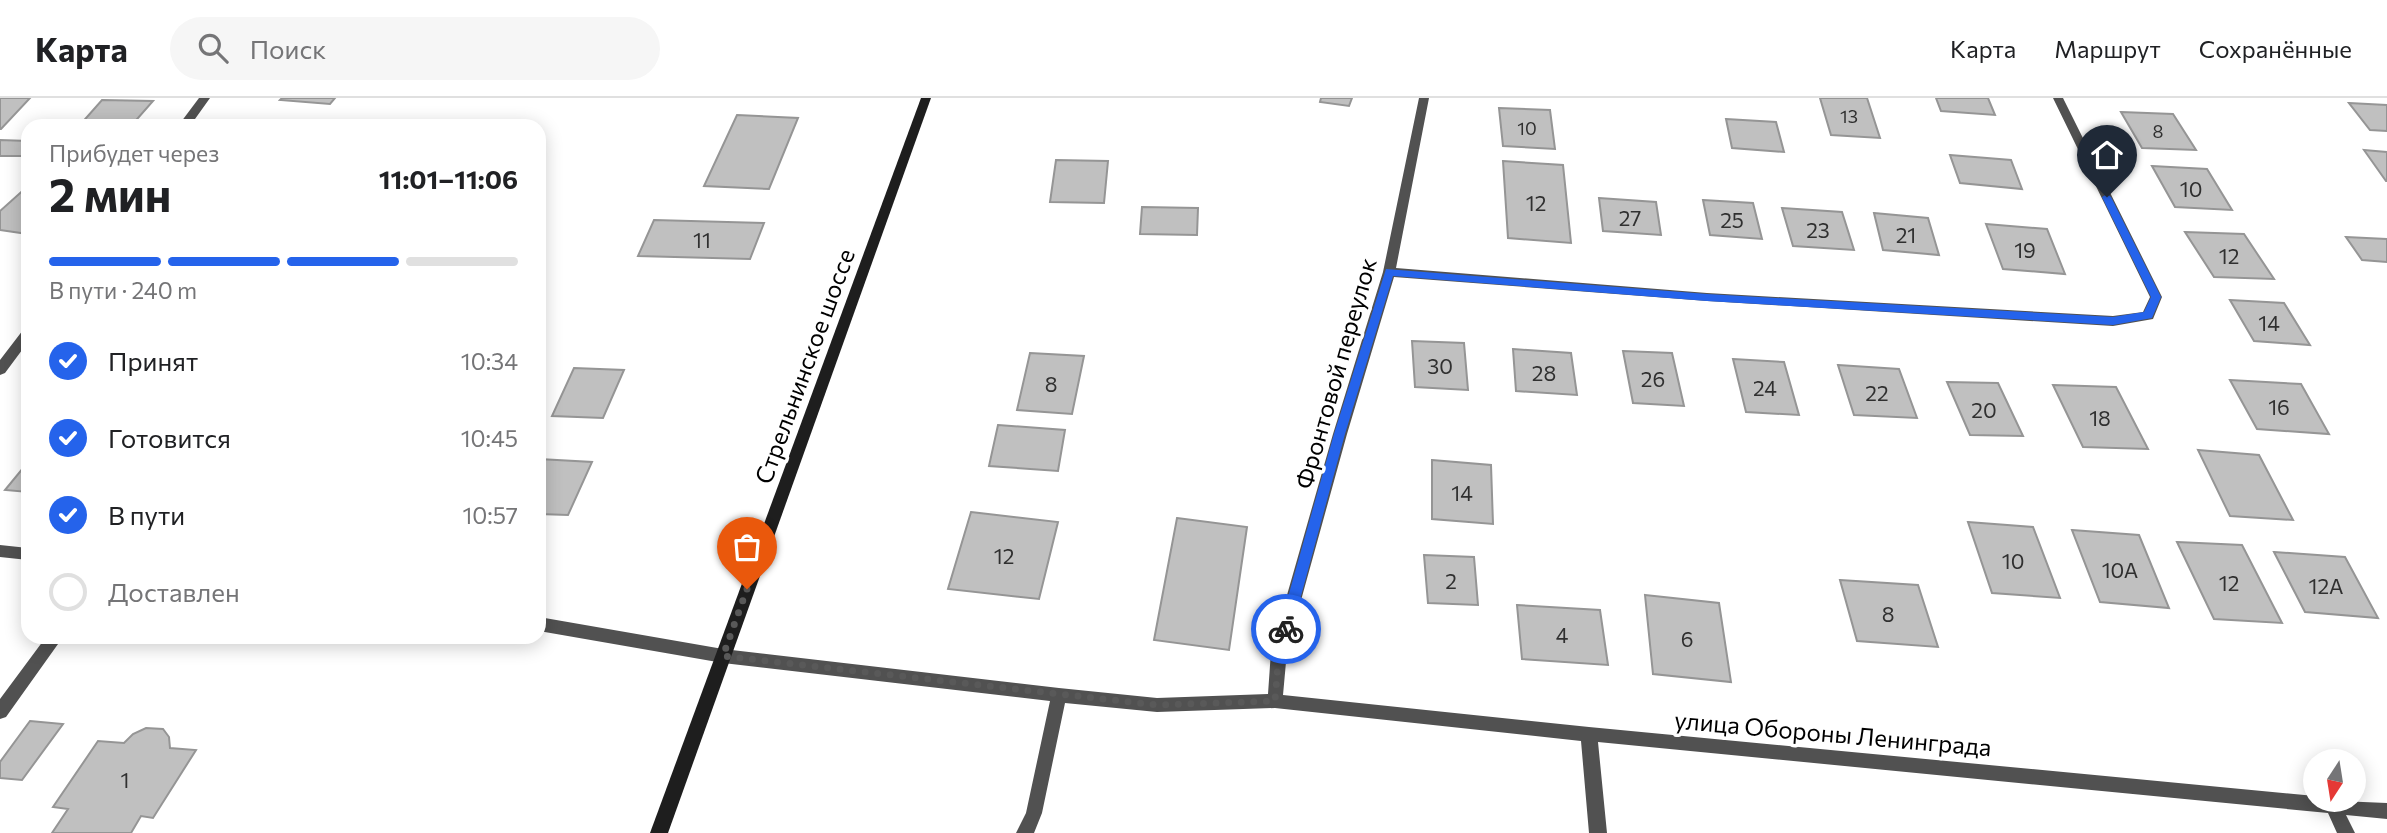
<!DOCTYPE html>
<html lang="ru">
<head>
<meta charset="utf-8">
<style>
  :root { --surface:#fff; --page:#f6f6f6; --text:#202124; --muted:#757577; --line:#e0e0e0; --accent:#2563eb }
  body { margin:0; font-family:Commissioner,sans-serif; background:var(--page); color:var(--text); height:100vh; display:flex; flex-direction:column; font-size:26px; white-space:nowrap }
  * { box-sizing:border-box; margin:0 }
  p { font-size:23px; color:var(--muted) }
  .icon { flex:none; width:38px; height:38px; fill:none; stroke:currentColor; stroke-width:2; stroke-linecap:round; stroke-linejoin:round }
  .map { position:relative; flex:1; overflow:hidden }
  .details { position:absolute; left:21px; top:21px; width:525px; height:525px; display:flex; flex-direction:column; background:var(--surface); border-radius:21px; box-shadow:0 4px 18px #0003 }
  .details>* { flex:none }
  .needle { width:46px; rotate:192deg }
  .buttons { position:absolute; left:2303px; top:651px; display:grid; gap:14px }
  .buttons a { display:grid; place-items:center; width:63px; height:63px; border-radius:50%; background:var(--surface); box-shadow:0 4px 18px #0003; font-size:35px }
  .pin { position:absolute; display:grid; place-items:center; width:60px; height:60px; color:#fff; margin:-72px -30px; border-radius:50% 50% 50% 0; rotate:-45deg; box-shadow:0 0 7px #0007 }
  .pin .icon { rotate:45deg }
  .courier { position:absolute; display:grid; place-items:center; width:70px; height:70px; margin:-35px; border:5px solid #2563eb; border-radius:50%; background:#fff; color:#222; box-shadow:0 2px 9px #0007 }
  .headline em { font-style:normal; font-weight:700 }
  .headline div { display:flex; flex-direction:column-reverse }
  .headline { display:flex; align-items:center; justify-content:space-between; height:119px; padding:0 28px }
  h1 { font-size:46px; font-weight:700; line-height:52px }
  .bar { display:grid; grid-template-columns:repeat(4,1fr); gap:10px 7px; align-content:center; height:84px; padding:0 28px }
  .bar i { height:9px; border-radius:5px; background:var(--line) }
  .bar .selected { background:var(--accent) }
  .bar p { grid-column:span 4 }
  ol { padding:0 28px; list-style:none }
  li { display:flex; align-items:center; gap:21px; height:77px }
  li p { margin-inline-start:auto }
  li .icon { padding:7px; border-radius:50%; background:var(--accent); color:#fff; stroke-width:4 }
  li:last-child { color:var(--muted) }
  li i { width:38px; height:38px; border:4px solid var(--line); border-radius:50% }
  header { display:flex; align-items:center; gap:42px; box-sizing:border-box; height:98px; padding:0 35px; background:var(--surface); border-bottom:2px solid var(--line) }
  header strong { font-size:33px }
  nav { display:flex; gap:38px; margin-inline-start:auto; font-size:24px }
  .search { width:490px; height:63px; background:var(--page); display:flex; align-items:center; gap:18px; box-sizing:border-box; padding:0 24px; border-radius:38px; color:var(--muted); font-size:26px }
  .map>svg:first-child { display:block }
  .building { fill:#c0c0c0; stroke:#959595; stroke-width:2 }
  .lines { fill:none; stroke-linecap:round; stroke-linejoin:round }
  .minor { fill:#515151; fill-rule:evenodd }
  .secondary { fill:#1e1e1e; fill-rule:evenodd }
  .route { fill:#2563eb }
  .done { stroke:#595959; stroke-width:7; stroke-dasharray:0 12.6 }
  .labels { text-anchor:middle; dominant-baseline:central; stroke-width:7; stroke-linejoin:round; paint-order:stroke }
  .far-number-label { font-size:18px; fill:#303030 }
  .number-label { font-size:21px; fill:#303030 }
  .street-label { font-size:24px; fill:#000; stroke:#fff }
</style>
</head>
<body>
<header>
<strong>Карта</strong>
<div class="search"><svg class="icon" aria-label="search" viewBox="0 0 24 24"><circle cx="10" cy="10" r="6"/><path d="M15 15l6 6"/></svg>Поиск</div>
<nav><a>Карта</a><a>Маршрут</a><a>Сохранённые</a></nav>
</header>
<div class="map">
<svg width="2387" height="735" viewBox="0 0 2387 735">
  <rect width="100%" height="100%" fill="#fff"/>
  <path class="building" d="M0,0H30L1,31H0Z
    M282,0H335L330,6L280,2Z
    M1321,0H1352L1349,8L1320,4Z
    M1820,0H1867L1880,40L1831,37Z
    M1936,0H1988L1995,17L1941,13Z
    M102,2L153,3L131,28H79Z
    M2349,5L2387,7V33L2370,32Z
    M1499,10L1550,12L1555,51L1503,48Z
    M2121,14L2173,16L2196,52L2142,50Z
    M737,17L798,20L769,91L704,88Z
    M1726,21L1776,24L1784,54L1732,50Z
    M0,42L28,43V53L23,58H0Z
    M2364,52L2387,54V83H2386Z
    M1950,57L2011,62L2022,91L1960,85Z
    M1056,62L1108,63L1104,105L1050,104Z
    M1503,63L1563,67L1571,145L1508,140Z
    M2152,68L2207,71L2232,112L2175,109Z
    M28,88V136L0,132V113Z
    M1599,100L1656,104L1661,137L1603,133Z
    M1703,102L1753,105L1762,141L1710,137Z
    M1142,109L1198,110L1197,137L1140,136Z
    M1782,110L1842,114L1854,152L1793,148Z
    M1874,115L1928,120L1939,157L1883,152Z
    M654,122L764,125L750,161L638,158Z
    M1986,126L2047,131L2065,176L2003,171Z
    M2185,134L2244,136L2274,181L2214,179Z
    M2346,139L2387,141V164L2362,162Z
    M2230,202L2284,205L2310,247L2254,243Z
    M1412,243L1464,245L1468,292L1415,289Z
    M1513,251L1571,255L1577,297L1516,293Z
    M1623,253L1672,255L1684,308L1633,305Z
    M1030,255L1084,258L1072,316L1017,312Z
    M1733,261L1784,264L1799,317L1746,314Z
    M1838,267L1899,271L1917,320L1854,317Z
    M574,270L624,272L603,320L552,318Z
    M2230,282L2301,286L2329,336L2257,331Z
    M1947,284L1998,285L2023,338L1970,337Z
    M2053,287L2116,289L2148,351L2083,349Z
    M998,327L1065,332L1058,373L989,368Z
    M2198,352L2259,357L2293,422L2230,418Z
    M539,361L592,364L568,417L539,416Z
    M1432,362L1491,367L1493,426L1432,421Z
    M28,364V394L5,392Z
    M971,414L1058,424L1039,501L948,491Z
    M1177,420L1247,429L1229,552L1154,542Z
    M1968,424L2033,429L2060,500L1992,495Z
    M2072,432L2139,437L2169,510L2100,504Z
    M2177,444L2242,447L2282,525L2214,521Z
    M2274,454L2345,459L2378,520L2305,514Z
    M1424,457L1474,459L1478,507L1428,505Z
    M1840,482L1918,487L1938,549L1857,543Z
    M1645,497L1719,505L1731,584L1653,576Z
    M1517,507L1600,512L1608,567L1522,561Z
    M30,623L63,626L22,682L0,680V664Z
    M146,630L163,631L169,639L170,650L196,652L153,720L141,718L131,735H52L68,711L53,709L98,643L124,645L133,636Z"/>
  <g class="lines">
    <path class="minor" d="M199,0H210L190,28H178Z
      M1419,0H1429L1396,170L1707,195L2113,218L2143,214L2150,199L2053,0H2063L2162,199L2153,221L2113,228L1707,203L1394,179L1347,336L1287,553L1283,597L1589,629L2315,698V702L2387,705V721L2346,717L2355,735H2337L2328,715L1598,644L1607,735H1589L1581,643L1275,610L1157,614L1065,605L1042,715L1034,735H1016L1026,715L1050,603L723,565L539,533V519L723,551L1059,590L1157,600L1268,596L1271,553L1333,336L1383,174Z
      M28,230V244L5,275L0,277V262L23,232Z
      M0,447L28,450V462L0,459Z
      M46,539H63L6,619L0,621V601Z"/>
    <path class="secondary" d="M921,0H931L668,735H650Z"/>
  </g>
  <path class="route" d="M2107,96L2111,99L2161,199L2152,220L2113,227L1707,203L1393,178L1345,336L1292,531L1290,534H1281L1279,531L1334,336L1386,171L1707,196L2113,219L2144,214L2151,199L2102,99Z"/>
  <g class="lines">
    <path class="done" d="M747,491L723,558L1157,607L1275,603L1279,553L1286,531"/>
  </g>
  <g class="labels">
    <g class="far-number-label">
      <text x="1849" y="18">13</text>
      <text x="1527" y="30">10</text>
      <text x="2158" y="33">8</text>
    </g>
    <g class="number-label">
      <text x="2191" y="90">10</text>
      <text x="1536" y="104">12</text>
      <text x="1630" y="119">27</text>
      <text x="1732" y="121">25</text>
      <text x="1818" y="131">23</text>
      <text x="1906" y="136">21</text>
      <text x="702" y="141">11</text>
      <text x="2025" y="151">19</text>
      <text x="2229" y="157">12</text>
      <text x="2269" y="224">14</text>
      <text x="1440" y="267">30</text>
      <text x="1544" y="274">28</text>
      <text x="1653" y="280">26</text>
      <text x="1051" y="285">8</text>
      <text x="1765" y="289">24</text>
      <text x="1877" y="294">22</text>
      <text x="2279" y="308">16</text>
      <text x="1984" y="311">20</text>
      <text x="2100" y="319">18</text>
      <text x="1462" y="394">14</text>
      <text x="1004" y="457">12</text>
      <text x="2013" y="462">10</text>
      <text x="2120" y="471">10А</text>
      <text x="1451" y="482">2</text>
      <text x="2229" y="484">12</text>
      <text x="2326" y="487">12А</text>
      <text x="1888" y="515">8</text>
      <text x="1562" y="536">4</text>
      <text x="1687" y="540">6</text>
      <text x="125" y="681">1</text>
    </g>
    <g class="street-label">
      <text transform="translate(804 268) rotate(-70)">Стрельнинское шоссе</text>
      <text transform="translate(1335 275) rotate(-74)">Фронтовой переулок</text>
      <text transform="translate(1833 635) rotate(5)">улица Обороны Ленинграда</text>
    </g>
  </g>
</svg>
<div class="buttons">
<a><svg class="needle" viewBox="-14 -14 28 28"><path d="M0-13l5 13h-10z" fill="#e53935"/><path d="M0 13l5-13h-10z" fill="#757577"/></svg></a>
</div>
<div class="pin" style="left:747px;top:491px;background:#ea580c"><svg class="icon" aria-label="bag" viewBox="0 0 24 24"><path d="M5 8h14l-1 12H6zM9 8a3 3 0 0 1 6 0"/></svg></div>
<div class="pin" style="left:2107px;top:99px;background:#1f2937"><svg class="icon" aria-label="home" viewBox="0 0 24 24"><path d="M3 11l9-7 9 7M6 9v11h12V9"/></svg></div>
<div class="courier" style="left:1286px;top:531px"><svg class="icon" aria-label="bike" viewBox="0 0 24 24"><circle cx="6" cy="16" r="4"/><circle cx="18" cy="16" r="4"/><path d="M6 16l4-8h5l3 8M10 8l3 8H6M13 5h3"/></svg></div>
<section class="details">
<div class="headline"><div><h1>2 мин</h1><p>Прибудет через</p></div><em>11:01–11:06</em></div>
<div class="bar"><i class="selected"></i><i class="selected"></i><i class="selected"></i><i></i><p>В пути · 240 m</p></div>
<ol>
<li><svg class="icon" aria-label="check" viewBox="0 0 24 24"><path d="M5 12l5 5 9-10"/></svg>Принят<p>10:34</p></li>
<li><svg class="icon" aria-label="check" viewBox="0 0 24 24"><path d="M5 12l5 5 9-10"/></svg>Готовится<p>10:45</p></li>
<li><svg class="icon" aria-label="check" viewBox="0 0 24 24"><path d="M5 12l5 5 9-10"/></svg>В пути<p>10:57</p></li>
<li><i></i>Доставлен</li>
</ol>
</section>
</div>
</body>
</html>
